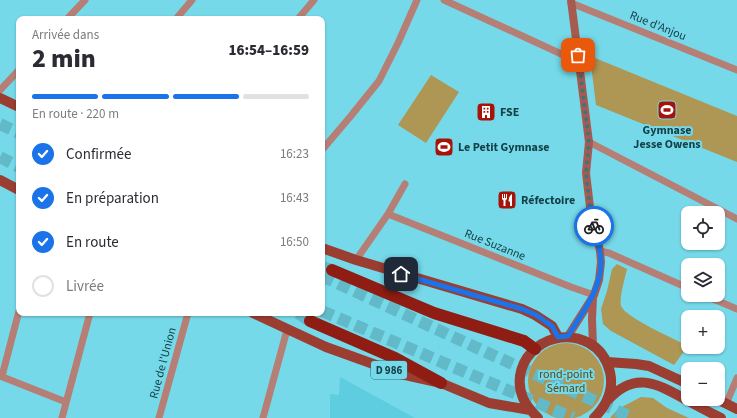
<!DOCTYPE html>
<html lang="fr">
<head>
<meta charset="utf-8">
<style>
  :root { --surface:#fff; --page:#f2f2f3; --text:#2b2b33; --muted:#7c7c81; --line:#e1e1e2; --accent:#1a73e8 }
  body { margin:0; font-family:"Source Sans 3",sans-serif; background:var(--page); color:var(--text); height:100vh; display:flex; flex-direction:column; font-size:15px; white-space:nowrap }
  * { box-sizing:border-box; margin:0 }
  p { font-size:13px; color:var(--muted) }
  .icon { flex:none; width:22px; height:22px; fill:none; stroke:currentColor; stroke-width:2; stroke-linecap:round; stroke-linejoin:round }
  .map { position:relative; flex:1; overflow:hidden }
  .panel { position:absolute; left:16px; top:16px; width:309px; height:300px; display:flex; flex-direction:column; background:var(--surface); border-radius:8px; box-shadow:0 1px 3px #0004 }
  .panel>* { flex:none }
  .fabs { position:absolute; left:681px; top:206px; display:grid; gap:8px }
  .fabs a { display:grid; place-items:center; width:44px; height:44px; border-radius:8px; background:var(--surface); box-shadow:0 1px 3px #0004; font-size:20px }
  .pin { position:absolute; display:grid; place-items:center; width:34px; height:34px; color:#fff; margin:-17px; border-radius:8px; box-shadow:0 2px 6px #0006 }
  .courier { position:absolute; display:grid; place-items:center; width:40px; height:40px; margin:-20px; border:3px solid #1a73e8; border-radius:50%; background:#fff; color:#222; box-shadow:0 1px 5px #0007 }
  .head em { font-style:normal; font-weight:800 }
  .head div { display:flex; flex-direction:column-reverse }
  .head { display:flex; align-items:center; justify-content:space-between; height:68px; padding:0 16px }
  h1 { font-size:26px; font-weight:800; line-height:30px }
  .bar { display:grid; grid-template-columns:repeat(4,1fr); gap:6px 4px; align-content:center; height:48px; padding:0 16px }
  .bar i { height:5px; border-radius:3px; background:var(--line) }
  .bar .current { background:var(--accent) }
  .bar p { grid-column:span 4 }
  ol { padding:0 16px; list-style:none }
  li { display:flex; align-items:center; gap:12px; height:44px }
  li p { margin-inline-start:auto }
  li .icon { padding:4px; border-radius:50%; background:var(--accent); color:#fff; stroke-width:4 }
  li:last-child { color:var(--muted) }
  li i { width:22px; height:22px; border:2px solid var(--line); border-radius:50% }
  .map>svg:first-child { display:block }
  .built { fill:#5ecddf }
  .green { fill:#ae9655 }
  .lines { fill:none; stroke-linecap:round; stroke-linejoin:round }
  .motorway-tunnel { stroke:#62bac9; stroke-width:12; stroke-dasharray:12 6; stroke-linecap:butt }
  .minor { stroke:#b57f76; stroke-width:7 }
  .secondary { stroke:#a75a4f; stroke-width:8 }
  .primary { stroke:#9b3d31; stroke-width:10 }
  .motorway { stroke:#901d13; stroke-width:12 }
  .done { stroke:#377680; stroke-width:4; stroke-dasharray:0 7.2 }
  .route { stroke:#1a73e8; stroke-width:5 }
  .labels { text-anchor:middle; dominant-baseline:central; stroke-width:4; stroke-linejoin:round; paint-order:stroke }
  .shield { fill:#75d9e9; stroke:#326e78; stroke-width:1 }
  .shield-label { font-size:11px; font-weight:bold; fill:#154047 }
  .street-label { font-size:12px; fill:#154047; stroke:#75d9e9 }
  .poi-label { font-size:12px; font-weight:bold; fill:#154047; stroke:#75d9e9; text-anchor:start }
  .park-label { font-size:12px; fill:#5a4813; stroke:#75d9e9 }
</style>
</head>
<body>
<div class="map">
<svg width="737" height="418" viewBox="0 0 737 418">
  <rect width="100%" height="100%" fill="#75d9e9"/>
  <path class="built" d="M340,377L415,418H330V394L339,395Z"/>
  <path class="green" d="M590,56L737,116V162L596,105Z
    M431,75L459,92L426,143L398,125Z
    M617,264L627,269C625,278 619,298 621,306C626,318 675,339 688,346L674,365L611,331L603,324L601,309L607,291L612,269Z
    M528 381a38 38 0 1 1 76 0a38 38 0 1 1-76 0Z
    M641,397L653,398L667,408L689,418H610L618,409Z"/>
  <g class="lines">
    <path class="motorway-tunnel" d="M0,124L19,133
      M0,157L19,167
      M322,267L332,270
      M322,276L488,353L633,418
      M322,311L573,418
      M298,313L310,321"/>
    <path class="minor" d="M444,0L570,58L580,65
      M571,3L737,70
      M67,19L85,0
      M176,19L192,0
      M298,19L314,0
      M0,90L19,70
      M589,142L737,219
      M322,150L350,117L379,81L398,43L417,0
      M388,214L571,287L594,295
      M600,251L609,253L688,288
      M356,260L388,214L405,184
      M704,295L737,309
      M0,376L66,402
      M2,376L19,311
      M726,404L737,378
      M62,418L90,313
      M159,418L188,313
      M263,418L287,330"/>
    <path class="secondary" d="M568,336L594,295L599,280L601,262L600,251L590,207L586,173L589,142L571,0
      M593,346L592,319L593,297"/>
    <path class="primary" d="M0,98L19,107
      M0,180L19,190
      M322,248L356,260L522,309L535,315L552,326L558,337
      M253,313L326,347L401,374L441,383L489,403L530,410
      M607,362L636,364L649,366L688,384
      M717,399L737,409
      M608,400C634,371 656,383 685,399C697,406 709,412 721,418
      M538,418C532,412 526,406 523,398C507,358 552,323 589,343C600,349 607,360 610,372C614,390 606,406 594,418"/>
    <path class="motorway" d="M332,270L434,313L524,341L535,349
      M310,321L395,358L441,383"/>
  </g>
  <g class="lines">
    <path class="done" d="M578,55L589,142L586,173L587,183L590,207L594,226"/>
    <path class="route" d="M401,274L522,309L536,315L552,326L558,337L568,336C582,313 602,289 601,260C600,248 597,237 594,226"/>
  </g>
  <defs>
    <g id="stadium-square" transform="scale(1)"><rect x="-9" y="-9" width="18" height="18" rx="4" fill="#a61309" stroke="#75d9e9"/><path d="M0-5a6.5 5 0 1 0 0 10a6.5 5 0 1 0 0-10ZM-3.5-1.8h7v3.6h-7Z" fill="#fff"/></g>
    <g id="building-square" transform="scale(1)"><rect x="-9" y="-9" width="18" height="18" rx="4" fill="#a61309" stroke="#75d9e9"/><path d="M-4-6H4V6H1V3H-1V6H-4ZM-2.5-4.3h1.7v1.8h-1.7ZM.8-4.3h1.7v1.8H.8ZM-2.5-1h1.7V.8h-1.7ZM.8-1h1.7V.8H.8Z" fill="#fff"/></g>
    <g id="restaurant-square" transform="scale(1)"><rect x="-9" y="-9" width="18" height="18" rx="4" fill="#a61309" stroke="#75d9e9"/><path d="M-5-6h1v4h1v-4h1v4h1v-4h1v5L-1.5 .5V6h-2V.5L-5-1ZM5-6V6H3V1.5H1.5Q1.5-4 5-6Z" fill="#fff"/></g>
  </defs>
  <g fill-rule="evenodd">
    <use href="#stadium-square" x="667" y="110"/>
    <use href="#building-square" x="486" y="112"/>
    <use href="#stadium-square" x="444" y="147"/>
    <use href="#restaurant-square" x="507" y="200"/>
  </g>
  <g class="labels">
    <rect class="shield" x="371" y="361" width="36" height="18" rx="3"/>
    <g class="shield-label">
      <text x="389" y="370">D 986</text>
    </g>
    <g class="street-label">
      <text transform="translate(658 26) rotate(22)">Rue d'Anjou</text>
      <text transform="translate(495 245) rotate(22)">Rue Suzanne</text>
      <text transform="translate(163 363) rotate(-75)">Rue de l'Union</text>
    </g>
    <g class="poi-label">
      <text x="500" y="112">FSE</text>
      <text x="667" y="130" text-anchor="middle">Gymnase<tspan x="667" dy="14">Jesse Owens</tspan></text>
      <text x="458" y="147">Le Petit Gymnase</text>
      <text x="521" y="200">Réfectoire</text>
    </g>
    <g class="park-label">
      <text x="566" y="374">rond-point<tspan x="566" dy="14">Sémard</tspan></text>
    </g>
  </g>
</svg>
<div class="fabs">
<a><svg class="icon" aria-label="locate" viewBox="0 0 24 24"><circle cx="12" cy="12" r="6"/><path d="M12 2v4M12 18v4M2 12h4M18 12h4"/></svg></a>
<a><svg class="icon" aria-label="layers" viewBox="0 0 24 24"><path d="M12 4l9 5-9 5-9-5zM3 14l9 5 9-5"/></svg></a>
<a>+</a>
<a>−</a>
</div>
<div class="pin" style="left:578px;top:55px;background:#ea580c"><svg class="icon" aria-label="bag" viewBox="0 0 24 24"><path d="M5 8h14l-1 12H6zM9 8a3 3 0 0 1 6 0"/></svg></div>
<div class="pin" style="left:401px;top:274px;background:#1f2937"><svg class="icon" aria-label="home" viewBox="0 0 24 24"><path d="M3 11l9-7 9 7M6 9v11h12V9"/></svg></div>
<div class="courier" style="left:594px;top:226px"><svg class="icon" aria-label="bike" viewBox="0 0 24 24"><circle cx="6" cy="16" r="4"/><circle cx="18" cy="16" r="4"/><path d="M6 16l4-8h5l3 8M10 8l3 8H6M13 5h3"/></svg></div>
<section class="panel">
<div class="head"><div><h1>2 min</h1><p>Arrivée dans</p></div><em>16:54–16:59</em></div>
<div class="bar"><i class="current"></i><i class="current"></i><i class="current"></i><i></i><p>En route · 220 m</p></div>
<ol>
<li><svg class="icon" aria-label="check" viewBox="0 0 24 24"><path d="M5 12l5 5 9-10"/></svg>Confirmée<p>16:23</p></li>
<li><svg class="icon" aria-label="check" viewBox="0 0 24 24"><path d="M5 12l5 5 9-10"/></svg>En préparation<p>16:43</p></li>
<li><svg class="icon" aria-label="check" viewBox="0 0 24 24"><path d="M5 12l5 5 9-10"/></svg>En route<p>16:50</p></li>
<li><i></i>Livrée</li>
</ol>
</section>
</div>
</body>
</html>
